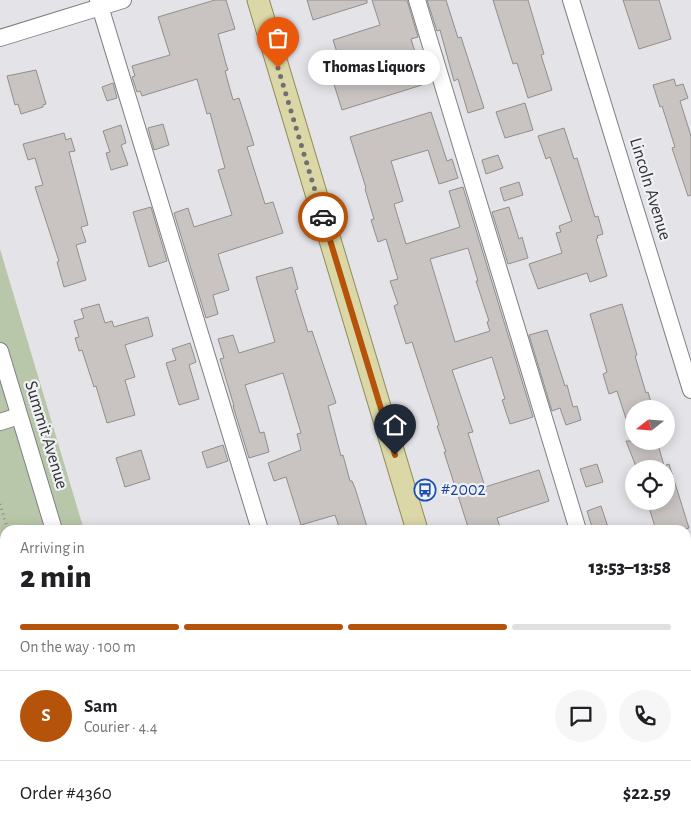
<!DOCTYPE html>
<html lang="en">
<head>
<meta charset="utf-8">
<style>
  :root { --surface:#fff; --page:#f6f6f6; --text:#202124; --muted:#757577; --line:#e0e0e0; --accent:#b45309 }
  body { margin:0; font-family:"Alegreya Sans",sans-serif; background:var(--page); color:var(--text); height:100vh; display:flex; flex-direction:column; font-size:19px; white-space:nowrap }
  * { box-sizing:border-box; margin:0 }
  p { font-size:16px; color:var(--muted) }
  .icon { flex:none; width:28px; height:28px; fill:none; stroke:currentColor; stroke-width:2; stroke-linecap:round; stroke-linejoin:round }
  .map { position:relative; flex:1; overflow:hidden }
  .sheet { position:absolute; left:0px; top:525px; width:691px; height:311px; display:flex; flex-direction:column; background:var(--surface); border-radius:15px 15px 0 0; box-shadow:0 2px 12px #0003 }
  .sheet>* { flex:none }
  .needle { width:32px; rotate:253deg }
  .controls { position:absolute; left:625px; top:400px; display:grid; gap:10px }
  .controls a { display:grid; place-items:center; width:50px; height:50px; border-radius:50%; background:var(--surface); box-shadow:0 2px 12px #0003; font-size:25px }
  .pin { position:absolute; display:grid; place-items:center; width:42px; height:42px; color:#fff; margin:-51px -21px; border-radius:50% 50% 50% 0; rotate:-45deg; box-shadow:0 0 5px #0007 }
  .pin .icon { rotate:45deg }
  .courier { position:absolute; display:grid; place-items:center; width:50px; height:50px; margin:-25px; border:4px solid #b45309; border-radius:50%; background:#fff; color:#222; box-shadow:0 1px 6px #0007 }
  .bubble { position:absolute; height:35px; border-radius:18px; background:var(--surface); box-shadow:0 2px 12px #0003; font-size:16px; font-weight:800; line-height:35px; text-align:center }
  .summary em { font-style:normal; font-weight:800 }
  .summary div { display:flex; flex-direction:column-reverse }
  .summary { display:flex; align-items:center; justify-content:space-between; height:85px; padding:0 20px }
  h1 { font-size:32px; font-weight:800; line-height:38px }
  .bar { display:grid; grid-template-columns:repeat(4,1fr); gap:8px 5px; align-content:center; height:60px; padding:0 20px }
  .bar i { height:6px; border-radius:4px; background:var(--line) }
  .bar .selected { background:var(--accent) }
  .bar p { grid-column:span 4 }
  .line { display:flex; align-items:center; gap:12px; padding:0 20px; border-top:1px solid var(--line) }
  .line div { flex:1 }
  .round { display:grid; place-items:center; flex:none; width:52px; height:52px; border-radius:26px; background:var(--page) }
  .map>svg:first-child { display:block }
  .green { fill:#b8c7a9 }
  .building { fill:#c9c4c2; stroke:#928e8c; fill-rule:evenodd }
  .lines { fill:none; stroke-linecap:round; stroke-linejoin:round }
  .minor-casing { stroke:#7f8084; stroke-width:18 }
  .major-casing { stroke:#908c59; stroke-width:23 }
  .path { stroke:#8e8e91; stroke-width:3; stroke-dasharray:1 4; stroke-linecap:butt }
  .minor { stroke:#fff; stroke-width:16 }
  .major { stroke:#dbd7a7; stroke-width:21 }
  .done { stroke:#707072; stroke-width:5; stroke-dasharray:0 9 }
  .route { stroke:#b45309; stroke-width:6 }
  .labels { text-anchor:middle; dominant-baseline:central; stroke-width:4.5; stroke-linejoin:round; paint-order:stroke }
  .street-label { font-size:18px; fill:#323233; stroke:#f0f1f5 }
  .transit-label { font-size:18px; fill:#164399; stroke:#f0f1f5; text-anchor:start }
</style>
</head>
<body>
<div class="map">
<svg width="691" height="836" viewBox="0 0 691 836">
  <rect width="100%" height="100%" fill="#e3e3e8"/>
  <path class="green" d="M0,249L84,530H5V786L0,769Z
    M19,831H174L176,836H20Z"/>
  <path class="building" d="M215,0H226L235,29L218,34L226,64L228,70L225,71L233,100L239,98L254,145L247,147L265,204L273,202L283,233L218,254L229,290L213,295L218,314L206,318L174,213L188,208L194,227L232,215L218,170L225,168L210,113L207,114L197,79L142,96L140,91L137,92L132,77L135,76L132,66L170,55L158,17Z
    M307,0H367V3L313,20Z
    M372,0H407L418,37L411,39L425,84L342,110L333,81L345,77L333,40L380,25Z
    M427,0H446L458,38L461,37L484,108L468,113L458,79L454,81L440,30L437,31Z
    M493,0H528L544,54L541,55L552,90L528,98L517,63L513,64Z
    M623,0H659L671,39L639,49Z
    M36,70L46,104L43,105V107L21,114L18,104L15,105L7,76Z
    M674,79L676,86L683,84L688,98L680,101L691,136V195L688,196L672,148L675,147L662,106L660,107L653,85Z
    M113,83L117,98L107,101L102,87Z
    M525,103L533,130L505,138L496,112Z
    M431,112L447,161L452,159L458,178L439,184L428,150L391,161L403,201L394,204L406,244L460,227L449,191L463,187L533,417L510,424L502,400L505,399L492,357L452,370L473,432L468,433L485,487L539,470L549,501L497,518L501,530H469L444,452H446L437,426L439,425L412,342L406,344L394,306L398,304L390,281L398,279L386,239L378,242L371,220L374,219L365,189L366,188L350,137ZM468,248L478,281H476L489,321L487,322L490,331L455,342L430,259Z
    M163,124L169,145L154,150L148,128Z
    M121,125L126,143L121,145L128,165L111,170L106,153L110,152L103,131Z
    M564,128L574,159L577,158L595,217L598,216L603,234L597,236L598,238L596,239L607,276L590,282L587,273L538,289L529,264L562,253L556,233L561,232L559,226L572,221L550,157L546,159L538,136Z
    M64,133L66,140L71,138L75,151L69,152L88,225L81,227L86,242L76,245L86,280L64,287L57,262L59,261L35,187L43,185L35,158L28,160L23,144Z
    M498,155L503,168L486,174L482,160Z
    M519,182L523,195L504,201L500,188Z
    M151,207L167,261L149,267L133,212Z
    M509,207L519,239L522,237L528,258L508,264L492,212Z
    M292,267L298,289L295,290L308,332L312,331L336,403L328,406L341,456L343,455L350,481H352L355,488L368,530H340L335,515L301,525L286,477L274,481L268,463L301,450L297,434L301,433L283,373L245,385L260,433L264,432L269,452L249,458L233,406H234L220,359L224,358L218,339L233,335L239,353L275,342L256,277Z
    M99,304L105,323L112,321L114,327L148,317L153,336L125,345L135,377L125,380L135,415L107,423L96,386L94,387L82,350L79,351L75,338L79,337L74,321L84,318L81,309Z
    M622,304L637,355L635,356L646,393L648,392L653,409H634V434H631L617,391L609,394L603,374L607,372L590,314Z
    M547,330L565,386L567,385L573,407L577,406L581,420L566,425L560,408L552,411L529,335Z
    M190,343L196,362L189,365L199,399L179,405L166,363L176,360L172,349Z
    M626,441H657L665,469H637Z
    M223,445L228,461L207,468L202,452Z
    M141,450L150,479L125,487L116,458Z
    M597,464L603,482L586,487L580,469Z
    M669,464L689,528L682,530H656L647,501H666V465Z
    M601,506L609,530H593L587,511Z"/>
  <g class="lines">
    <g class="minor-casing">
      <path id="minor" d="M98,0L260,530
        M417,0L578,530
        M571,0L691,390
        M0,38L123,0
        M0,351L54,530
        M0,422L19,416
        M0,637L5,653
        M0,755L5,754
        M59,831L61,836
        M148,831L150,836
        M351,831L353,836
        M564,831L565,836
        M638,831L639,836
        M669,831L671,836
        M517,836L532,831"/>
    </g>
    <g class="major-casing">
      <path id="major" d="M258,0L417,530
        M508,831L510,836"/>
    </g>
    <path class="path" d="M0,504L8,530
      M103,831L104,836"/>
    <use href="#minor" class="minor"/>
    <use href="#major" class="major"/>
  </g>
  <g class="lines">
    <path class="done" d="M278,68L323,217"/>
    <path class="route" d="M323,217L395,455"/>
  </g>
  <defs>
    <g id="bus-ring" transform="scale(1.125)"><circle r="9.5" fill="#f0f1f5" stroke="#1a4fb4" stroke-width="1.5"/><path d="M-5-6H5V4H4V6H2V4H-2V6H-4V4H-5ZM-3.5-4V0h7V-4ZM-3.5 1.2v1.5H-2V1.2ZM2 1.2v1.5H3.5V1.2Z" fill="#1a4fb4"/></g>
  </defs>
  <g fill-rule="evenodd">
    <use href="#bus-ring" x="425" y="490"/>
  </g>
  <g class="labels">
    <g class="street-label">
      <text transform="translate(650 189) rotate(73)">Lincoln Avenue</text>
      <text transform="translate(46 435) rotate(73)">Summit Avenue</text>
    </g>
    <g class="transit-label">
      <text x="441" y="490">#2002</text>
    </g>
  </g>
</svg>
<div class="controls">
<a><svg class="needle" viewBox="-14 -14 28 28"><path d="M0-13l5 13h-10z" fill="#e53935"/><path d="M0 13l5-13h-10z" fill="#757577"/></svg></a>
<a><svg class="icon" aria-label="locate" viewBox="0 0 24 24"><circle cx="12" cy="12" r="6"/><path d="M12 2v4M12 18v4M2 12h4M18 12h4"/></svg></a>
</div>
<div class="pin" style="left:278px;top:68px;background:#ea580c"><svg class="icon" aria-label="bag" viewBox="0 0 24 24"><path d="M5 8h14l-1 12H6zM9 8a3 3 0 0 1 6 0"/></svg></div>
<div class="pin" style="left:395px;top:455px;background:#1f2937"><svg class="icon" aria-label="home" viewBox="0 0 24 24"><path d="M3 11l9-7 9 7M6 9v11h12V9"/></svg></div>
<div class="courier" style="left:323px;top:217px"><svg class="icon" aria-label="car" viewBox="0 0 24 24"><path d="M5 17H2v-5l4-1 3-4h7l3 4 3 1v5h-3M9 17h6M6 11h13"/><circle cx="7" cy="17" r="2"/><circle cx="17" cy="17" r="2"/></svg></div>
<div class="bubble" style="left:308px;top:50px;width:132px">Thomas Liquors</div>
<section class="sheet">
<div class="summary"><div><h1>2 min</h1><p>Arriving in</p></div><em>13:53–13:58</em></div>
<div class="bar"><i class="selected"></i><i class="selected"></i><i class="selected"></i><i></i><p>On the way · 100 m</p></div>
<div class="line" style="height:90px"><b class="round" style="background:var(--accent);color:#fff">S</b><div><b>Sam</b><p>Courier · 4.4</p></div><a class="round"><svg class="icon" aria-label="chat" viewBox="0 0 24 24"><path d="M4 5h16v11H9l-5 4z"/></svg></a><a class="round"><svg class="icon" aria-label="phone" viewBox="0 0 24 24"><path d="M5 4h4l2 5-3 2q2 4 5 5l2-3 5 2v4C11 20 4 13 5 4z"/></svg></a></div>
<div class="line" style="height:65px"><div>Order #4360</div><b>$22.59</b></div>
</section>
</div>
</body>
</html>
